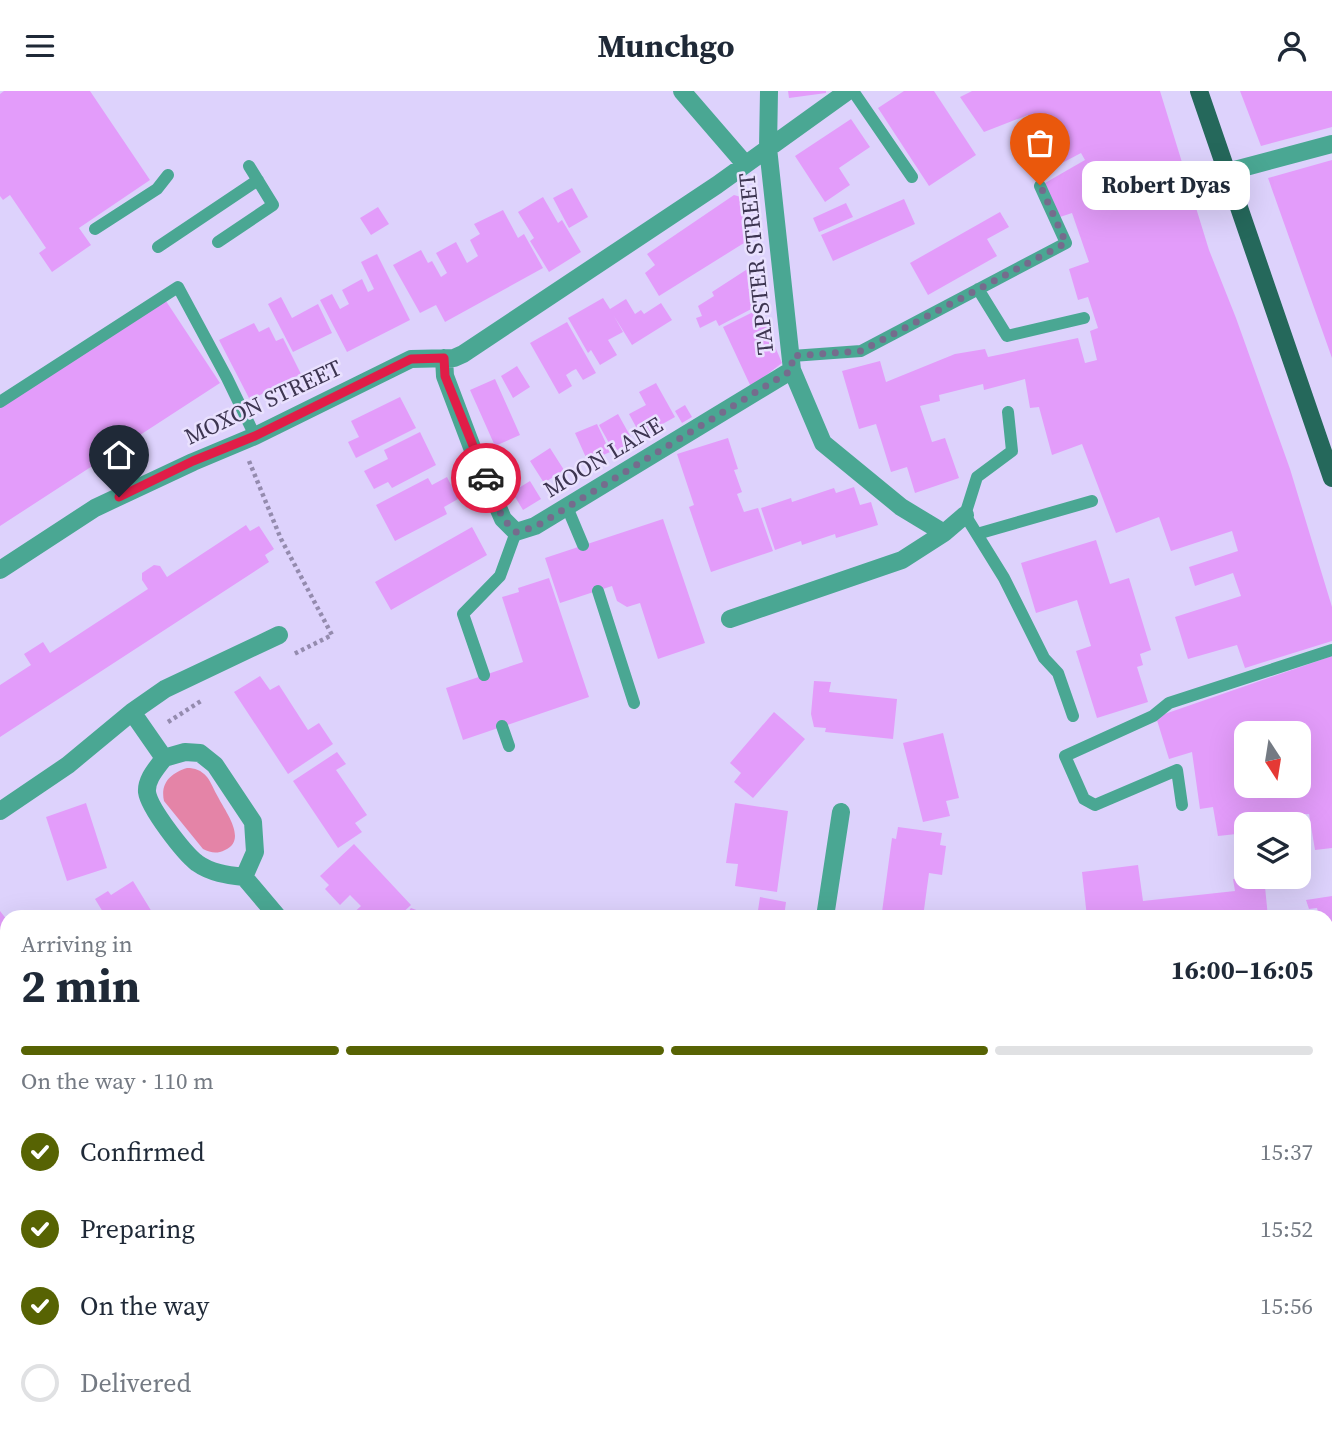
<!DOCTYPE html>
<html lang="en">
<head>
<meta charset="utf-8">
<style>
  :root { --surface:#fff; --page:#f2f2f3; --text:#1f2937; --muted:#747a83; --line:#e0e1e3; --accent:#576303 }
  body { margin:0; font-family:"Source Serif 4",serif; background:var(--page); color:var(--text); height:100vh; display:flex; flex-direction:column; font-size:26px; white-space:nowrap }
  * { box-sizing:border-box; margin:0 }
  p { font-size:23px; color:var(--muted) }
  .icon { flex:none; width:38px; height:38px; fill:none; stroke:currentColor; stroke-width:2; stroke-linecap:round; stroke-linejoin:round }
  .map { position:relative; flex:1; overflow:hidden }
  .side { position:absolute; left:0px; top:819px; width:1334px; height:527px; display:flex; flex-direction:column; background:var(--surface); border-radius:21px 21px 0 0; box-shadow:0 7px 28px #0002 }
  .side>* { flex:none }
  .needle { width:46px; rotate:168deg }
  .tools { position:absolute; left:1234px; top:630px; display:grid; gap:14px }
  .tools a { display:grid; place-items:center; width:77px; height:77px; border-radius:14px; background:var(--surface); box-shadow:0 7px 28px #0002; font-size:35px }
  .pin { position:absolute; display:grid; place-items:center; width:60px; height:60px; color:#fff; margin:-72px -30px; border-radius:50% 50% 50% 0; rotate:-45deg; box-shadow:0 0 7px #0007 }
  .pin .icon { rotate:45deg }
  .courier { position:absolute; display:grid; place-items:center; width:70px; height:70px; margin:-35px; border:5px solid #e11d48; border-radius:50%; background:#fff; color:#222; box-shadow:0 2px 9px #0007 }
  .bubble { position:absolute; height:49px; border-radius:14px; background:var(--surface); box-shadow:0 7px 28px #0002; font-size:23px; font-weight:700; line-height:49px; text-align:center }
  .head em { font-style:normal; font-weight:700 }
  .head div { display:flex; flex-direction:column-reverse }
  .head { display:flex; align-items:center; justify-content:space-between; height:119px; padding:0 21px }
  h1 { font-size:46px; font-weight:700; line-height:52px }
  .bar { display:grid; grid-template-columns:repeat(4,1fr); gap:10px 7px; align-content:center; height:84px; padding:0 21px }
  .bar i { height:9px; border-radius:5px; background:var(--line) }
  .bar .selected { background:var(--accent) }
  .bar p { grid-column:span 4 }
  ol { padding:0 21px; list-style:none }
  li { display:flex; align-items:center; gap:21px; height:77px }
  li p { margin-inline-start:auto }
  li .icon { padding:7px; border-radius:50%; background:var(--accent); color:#fff; stroke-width:4 }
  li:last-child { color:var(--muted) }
  li i { width:38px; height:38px; border:4px solid var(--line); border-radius:50% }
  header { display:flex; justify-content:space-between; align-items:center; height:91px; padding:0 21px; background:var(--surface); font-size:32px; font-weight:700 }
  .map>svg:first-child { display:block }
  .green { fill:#e484a7 }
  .building { fill:#e39cfa; fill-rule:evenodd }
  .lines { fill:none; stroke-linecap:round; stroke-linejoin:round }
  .path { stroke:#948bae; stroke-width:4.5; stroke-dasharray:3.5 3.5; stroke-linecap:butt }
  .lane { stroke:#4aa793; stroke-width:12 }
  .street { stroke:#4aa793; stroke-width:18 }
  .primary { stroke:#25685b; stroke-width:18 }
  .done { stroke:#756c8d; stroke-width:7; stroke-dasharray:0 12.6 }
  .route { stroke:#e11d48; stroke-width:9 }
  .labels { text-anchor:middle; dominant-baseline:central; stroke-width:5; stroke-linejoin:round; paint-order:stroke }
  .street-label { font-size:23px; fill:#3d3551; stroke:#e9e1fe }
</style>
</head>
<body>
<header><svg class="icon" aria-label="menu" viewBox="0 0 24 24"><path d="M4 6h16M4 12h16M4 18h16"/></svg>Munchgo<svg class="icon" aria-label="person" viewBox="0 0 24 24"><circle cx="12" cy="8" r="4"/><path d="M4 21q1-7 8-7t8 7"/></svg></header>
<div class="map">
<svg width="1332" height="1345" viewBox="0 0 1332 1345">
  <rect width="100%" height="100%" fill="#ddd2fc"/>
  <path class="green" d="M187,677C195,677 201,679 207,686C211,691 214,699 218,706C225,720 248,749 225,759C217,763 211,762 203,758L164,710C160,692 171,682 187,677Z
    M0,1298L7,1308V1339H29L34,1345H0Z"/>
  <path class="building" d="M4,0H90L150,89L79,137L91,154L52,181L39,162L46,157L10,104L3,109L0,105V3Z
    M788,0H826V2L789,7Z
    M904,0H934L976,64L929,95L878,17Z
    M972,0H1160L1209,159L1236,227L1290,378L1332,516V550L1245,577L1237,554L1188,568L1175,526L1241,505L1233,482L1195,495L1189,476L1238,460L1232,440L1171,460L1159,426L1116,442L1082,353L1052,364L1039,316L1030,317L1025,288L984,299L983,293L939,304L940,310L920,315L932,351L945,347L959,387L915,402L907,376L891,381L876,333L859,338L842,280L880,270L886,291L955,263L985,258L988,266L1078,247L1085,272L1097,269L1090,240L1098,237L1088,206L1078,209L1069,178L1089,171L1072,122L1057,127L1045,92L1085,69L1081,62L1045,81L1027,49L1038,43L1028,24L984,41L960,6Z
    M1240,0H1332V36L1261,55Z
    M851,28L870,56L839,77L850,94L825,111L795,65Z
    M1332,69V267L1268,87Z
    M572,97L588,126L569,137L553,107Z
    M734,104L748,108L752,147L659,205L645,182L655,174L647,163Z
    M543,106L558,132L562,129L581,161L549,181L530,150L534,147L518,121Z
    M904,108L915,133L833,170L821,144Z
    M846,112L853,126L819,141L813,127Z
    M378,116L389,133L371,144L360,127Z
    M503,119L518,147L524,143L543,177L445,231L436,214L420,222L393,174L421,159L428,172L432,170L441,186L447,182L436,162L456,151L467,172L478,165L470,149L480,143L474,133Z
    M1000,121L1009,136L987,148L997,165L928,204L910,172Z
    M377,163L410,229L347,261L320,209L332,203L340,218L349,213L342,199L362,188L368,201L374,198L361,171Z
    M749,177L757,196L750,200L757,215L719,235L716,229L700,237L696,227L702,225L698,215L714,205L712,201Z
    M281,206L292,227L318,213L332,242L293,261L268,213Z
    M164,207L220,292L0,435V314Z
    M603,207L610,218L626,208L635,223L641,219L644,223L661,212L672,229L632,254L614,225L623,241L608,249L617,264L600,274L591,259L588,262L568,227Z
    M759,218L782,272L751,296L723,236Z
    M567,231L596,282L583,289L576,278L572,280L566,284L572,295L559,303L530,252Z
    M254,232L259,241L269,236L276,250L283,247L301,283L250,309L219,249Z
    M517,275L530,296L513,307L501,285Z
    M495,288L520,344L495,355L470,299Z
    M656,292L675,326L641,345L629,323L646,314L639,301Z
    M400,306L416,337L356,367L348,351L359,346L351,330Z
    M685,314L692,326L682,332L675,320Z
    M618,323L633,350L614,361L599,334Z
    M597,333L610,361L588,371L575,342Z
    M420,341L436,374L392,397L388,391L374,398L364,380L388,368L384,359Z
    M728,347L738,378L734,379L742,401L737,403L744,421L758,417L773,460L711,481L689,416L694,414L677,363Z
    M550,357L564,379L544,392L530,370Z
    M447,386L458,408L444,416L447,423L395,450L376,414L428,387L432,394Z
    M530,390L541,408L523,419L512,401Z
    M854,396L860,414L871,411L878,434L836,447L835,443L802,454L801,450L775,459L761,417L791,407L792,411L834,397L836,402Z
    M663,428L705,552L658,568L640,512L627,516L617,510L612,495L560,512L545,467Z
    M246,434L250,440L259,435L274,458L265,464L269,471L0,646V594L31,574L24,563L43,551L50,562L148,498L142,489V482L154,474L160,475L167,486Z
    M472,436L487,464L391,519L375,491Z
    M1096,449L1110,493L1129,487L1151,559L1140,563L1143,574L1137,576L1148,611L1097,627L1076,560L1091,555L1077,509L1036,522L1021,472Z
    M549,487L589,606L463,649L446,597L523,571L502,506L519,501L518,497Z
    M1332,565V757L1315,759L1309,723L1271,725L1272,732L1246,733V742L1218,745L1213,716L1200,718L1192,661L1169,668L1156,626ZM1246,642H1298V695H1246Z
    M260,585L270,599L279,594L308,639L319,632L333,653L288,683L234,601Z
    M814,590L831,591L829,601L897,608L893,648L825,641L826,637L814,636L811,623Z
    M774,621L805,648L753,707L734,691L741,682L730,672Z
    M943,642L959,707L946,710L950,725L923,731L903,652Z
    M337,661L346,673L336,679L367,724L355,732L362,741L338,757L293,690Z
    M86,712L107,777L67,790L46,726Z
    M735,712L788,720L777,801L735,795L738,773L726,772Z
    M898,736L942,742L940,754L946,755L942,784L929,782L923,826L882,821L892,747L896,748Z
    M354,753L411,814L398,826H352L350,825L361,815L350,804L340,814L325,798L329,794L320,785Z
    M1138,774L1143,810L1235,800L1233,788L1264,786L1268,826H1087L1082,781Z
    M133,790L155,826H106L95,808L108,800L111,804Z
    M1332,805V877H1326V826H1319L1317,817L1309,818L1306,809Z
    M760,806L786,811L784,826H757Z
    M411,817L435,826H404Z
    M0,820L7,829V839L0,845Z
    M1332,1036V1062H1326V1037Z
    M1332,1098V1201H1326V1099Z
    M259,1339H312L313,1345H260Z
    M494,1339H544L547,1345H497Z
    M719,1339H756L763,1345H714Z
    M798,1339H812L809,1345H795Z
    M1253,1339H1295L1296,1345H1254Z"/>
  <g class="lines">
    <path class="path" d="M249,370L281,448L332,544L294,563
      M168,631L201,610"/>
    <path class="lane" d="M853,0L912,86
      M95,138L157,98L168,84
      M218,151L273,114L249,75
      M158,156L258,89
      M978,198L1007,245L1084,227
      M792,265L861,260L1066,152L1040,95
      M0,311L178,196L227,287L255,345
      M1008,321L1012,360L977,386L965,424L1004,487L1044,567L1058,582L1073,625
      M567,416L583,454
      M977,443L1092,410
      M598,500L634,612
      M484,584L463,523L500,485L516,441
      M502,635L509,655
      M1182,714L1177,679L1095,714L1084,708L1065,665L1153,625L1169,612L1332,559
      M1326,1028H1332
      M1326,1079L1332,1078
      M1326,1301L1332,1300
      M942,1345L944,1339"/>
    <path class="street" d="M682,0L745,73
      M769,0L768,57L792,279L823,352L901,416L944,442L965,424
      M1227,81L1332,53
      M444,267L445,285L473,359L503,428L516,441L535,435L792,279
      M0,479L95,417L193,371L255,345L411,268L454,267L463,263L717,94L848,0
      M730,528L902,469L944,442
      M132,621L164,667L185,661L200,662L215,674L253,731L255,761L244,786L278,826
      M164,667C157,677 146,688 147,701C149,717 184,762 197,772C211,782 227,784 244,786
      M0,720L68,674L132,621L165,598L279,544
      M825,826L841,721
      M1326,904L1332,905
      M393,1339V1345
      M628,1339L634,1345
      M1200,1345L1201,1339"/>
    <path class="primary" d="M1199,0L1332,387"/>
  </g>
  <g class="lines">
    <path class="done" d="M486,387L503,428L516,441L535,436L792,279V265L861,260L1066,152L1040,94"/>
    <path class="route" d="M119,406L193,370L255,345L411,268L444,267L445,285L486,387"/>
  </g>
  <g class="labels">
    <g class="street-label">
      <text transform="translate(756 173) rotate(-96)">TAPSTER STREET</text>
      <text transform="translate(263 311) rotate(-25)">MOXON STREET</text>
      <text transform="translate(603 366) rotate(-31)">MOON LANE</text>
    </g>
  </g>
</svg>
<div class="tools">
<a><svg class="needle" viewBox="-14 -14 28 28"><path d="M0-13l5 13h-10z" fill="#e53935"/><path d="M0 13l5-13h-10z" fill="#747a83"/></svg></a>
<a><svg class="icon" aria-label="layers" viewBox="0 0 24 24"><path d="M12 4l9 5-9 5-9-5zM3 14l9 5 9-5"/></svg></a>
</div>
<div class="pin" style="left:1040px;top:94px;background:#ea580c"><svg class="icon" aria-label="bag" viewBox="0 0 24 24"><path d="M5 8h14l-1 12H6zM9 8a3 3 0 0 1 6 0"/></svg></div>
<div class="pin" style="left:119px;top:406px;background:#1f2937"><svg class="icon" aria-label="home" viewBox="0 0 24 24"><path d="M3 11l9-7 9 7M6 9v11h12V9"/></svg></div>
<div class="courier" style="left:486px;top:387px"><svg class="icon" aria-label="car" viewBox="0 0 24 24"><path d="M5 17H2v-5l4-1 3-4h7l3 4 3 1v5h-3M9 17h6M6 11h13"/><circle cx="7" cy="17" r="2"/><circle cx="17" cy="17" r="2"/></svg></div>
<div class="bubble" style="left:1082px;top:70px;width:168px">Robert Dyas</div>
<section class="side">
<div class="head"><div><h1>2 min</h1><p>Arriving in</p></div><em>16:00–16:05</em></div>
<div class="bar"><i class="selected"></i><i class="selected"></i><i class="selected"></i><i></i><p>On the way · 110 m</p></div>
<ol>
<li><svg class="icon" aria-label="check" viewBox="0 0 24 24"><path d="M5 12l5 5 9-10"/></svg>Confirmed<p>15:37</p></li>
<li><svg class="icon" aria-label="check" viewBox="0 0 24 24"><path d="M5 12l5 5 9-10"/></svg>Preparing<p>15:52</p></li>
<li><svg class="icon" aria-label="check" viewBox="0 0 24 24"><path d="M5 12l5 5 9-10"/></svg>On the way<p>15:56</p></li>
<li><i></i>Delivered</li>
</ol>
</section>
</div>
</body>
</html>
